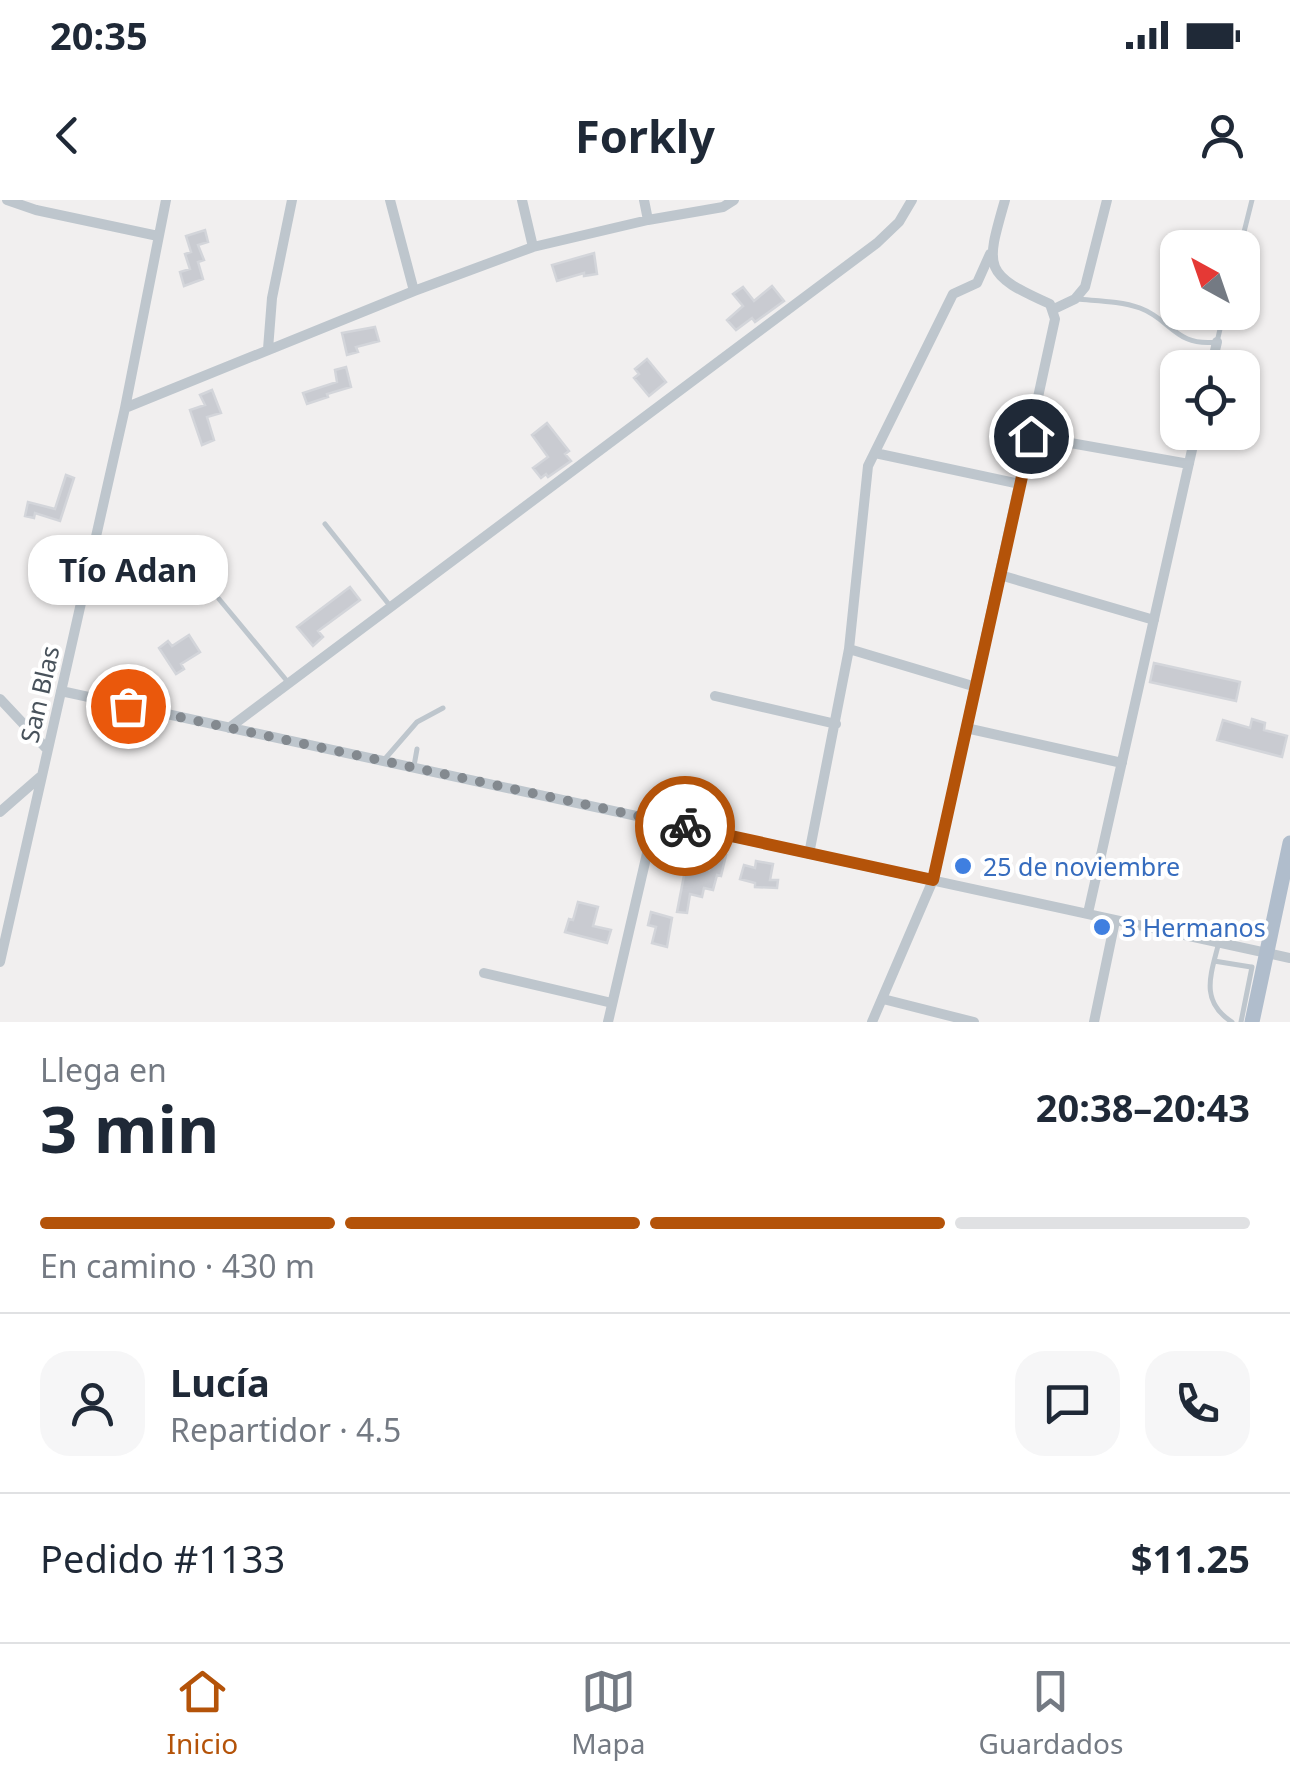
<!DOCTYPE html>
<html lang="es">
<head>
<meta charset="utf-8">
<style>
  :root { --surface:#fff; --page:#f6f6f7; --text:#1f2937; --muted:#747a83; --line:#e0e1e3; --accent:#b45309 }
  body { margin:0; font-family:"Noto Sans",sans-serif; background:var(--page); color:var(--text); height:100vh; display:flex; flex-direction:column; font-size:38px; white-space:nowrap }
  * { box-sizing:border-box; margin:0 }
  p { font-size:32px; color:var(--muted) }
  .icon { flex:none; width:55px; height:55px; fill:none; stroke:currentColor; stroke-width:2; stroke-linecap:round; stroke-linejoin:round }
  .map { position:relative; height:822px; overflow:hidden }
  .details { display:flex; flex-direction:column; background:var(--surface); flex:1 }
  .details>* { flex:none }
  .needle { width:65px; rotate:320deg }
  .fabs { position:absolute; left:1160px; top:30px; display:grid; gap:20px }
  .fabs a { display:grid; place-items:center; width:100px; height:100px; border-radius:20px; background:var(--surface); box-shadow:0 2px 8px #0004; font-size:50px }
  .pin { position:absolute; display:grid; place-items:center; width:85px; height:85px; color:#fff; margin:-42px; border:5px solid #fff; border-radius:50%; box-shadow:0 2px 10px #0007 }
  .courier { position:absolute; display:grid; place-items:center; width:100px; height:100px; margin:-50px; border:8px solid #b45309; border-radius:50%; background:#fff; color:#222; box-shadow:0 2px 12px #0007 }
  .bubble { position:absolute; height:70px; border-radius:30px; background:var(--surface); box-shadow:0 2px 8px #0004; font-size:32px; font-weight:700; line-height:70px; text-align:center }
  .headline em { font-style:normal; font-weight:700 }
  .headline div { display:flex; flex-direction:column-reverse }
  .headline { display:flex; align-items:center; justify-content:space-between; height:170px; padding:0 40px }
  h1 { font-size:65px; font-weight:700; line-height:75px }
  .bar { display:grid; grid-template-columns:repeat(4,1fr); gap:15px 10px; align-content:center; height:120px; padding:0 40px }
  .bar i { height:12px; border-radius:8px; background:var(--line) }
  .bar .active { background:var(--accent) }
  .bar p { grid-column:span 4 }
  .line { display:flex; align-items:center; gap:25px; padding:0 40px; border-top:2px solid var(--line) }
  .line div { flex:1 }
  .round { display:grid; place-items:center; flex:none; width:105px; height:105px; border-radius:30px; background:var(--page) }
  .status { display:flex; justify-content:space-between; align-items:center; height:70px; padding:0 50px; background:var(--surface); direction:ltr }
  .status svg { height:28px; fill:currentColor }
  header { display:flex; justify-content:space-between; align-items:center; height:130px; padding:0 40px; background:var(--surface); font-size:45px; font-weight:700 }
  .tab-bar { display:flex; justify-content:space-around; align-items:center; height:140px; border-top:2px solid var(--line); background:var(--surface); font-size:28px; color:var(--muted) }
  .tab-bar a { display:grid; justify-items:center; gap:5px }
  .tab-bar .active { color:var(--accent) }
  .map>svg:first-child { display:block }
  .building { fill:#c9cbd1; stroke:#d3d5da; stroke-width:2.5 }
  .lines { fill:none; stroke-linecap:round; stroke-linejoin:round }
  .lane { stroke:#bec6cd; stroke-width:5 }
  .street { stroke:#bec6cd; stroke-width:10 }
  .primary { stroke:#b0bdcc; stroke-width:15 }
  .done { stroke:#83898f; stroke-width:10; stroke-dasharray:0 18 }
  .route { stroke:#b45309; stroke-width:12 }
  .shop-dot { fill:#3f7fe0; stroke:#fff; stroke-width:4 }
  .labels { text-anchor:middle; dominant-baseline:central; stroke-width:8; stroke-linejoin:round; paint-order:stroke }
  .street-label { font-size:25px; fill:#48525b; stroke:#fff }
  .shop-label { font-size:25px; fill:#366cbe; stroke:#fff; text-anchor:start }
</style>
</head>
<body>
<div class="status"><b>20:35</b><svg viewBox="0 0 49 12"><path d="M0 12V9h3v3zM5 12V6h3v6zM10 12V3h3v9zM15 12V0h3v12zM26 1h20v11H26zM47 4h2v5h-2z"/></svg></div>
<header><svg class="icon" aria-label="back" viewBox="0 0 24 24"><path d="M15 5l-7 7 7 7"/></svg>Forkly<svg class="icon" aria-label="person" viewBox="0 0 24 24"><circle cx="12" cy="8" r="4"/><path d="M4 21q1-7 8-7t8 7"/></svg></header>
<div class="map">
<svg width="1290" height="822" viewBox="0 0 1290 822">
  <rect width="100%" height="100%" fill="#f1efef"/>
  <path class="building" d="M205,30L208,42L198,45L204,60L198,62L203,79L184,86L180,72L190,69L185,54L191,52L186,36Z
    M594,53L597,74L584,76V73L557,81L552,65Z
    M772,86L784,101L755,122L752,118L736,130L727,120L743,106L733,94L743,87L754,101Z
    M375,127L379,141L356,147L358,152L347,155L342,133Z
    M647,159L666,182L649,196L634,178L639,174L635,169Z
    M346,167L351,187L327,194L328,197L307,204L303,193L337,182L335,170Z
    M212,190L221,213L207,217L214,240L202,245L190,210L205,205L200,195Z
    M547,223L569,251L565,254L571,261L548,277L546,274L541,278L533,268L548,257L532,235Z
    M66,275L74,278L60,321L35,313L34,318L25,316L28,302L55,309Z
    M350,387L360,400L318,431L323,437L313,446L297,427Z
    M189,435L200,452L181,464L184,469L176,474L159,448L168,441L172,446Z
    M1154,463L1240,482L1236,501L1150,482Z
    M1252,519L1265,523L1264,530L1287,536L1282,557L1217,540L1223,520L1250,528Z
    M713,653L726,655L721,676L717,675L713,690L704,688L702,697L690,694L687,713L677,712L686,665L709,670Z
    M756,661L773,664L770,680H778L777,688L755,687V683L740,679L744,665L755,668Z
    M578,702L598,707L593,726L611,730L607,743L565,732L569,719L573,720Z
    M651,712L672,718L667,747L652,743L656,727L648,725Z"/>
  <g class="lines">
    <path class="lane" d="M1240,48L1252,0
      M1077,99C1098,101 1120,101 1140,108C1172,120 1175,147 1217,142L1224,112
      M325,324L391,407
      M219,399L287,481
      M384,560L417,522L443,508
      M414,566L417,549
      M1219,742C1211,774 1199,801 1232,822
      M1214,761L1251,767
      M1241,822L1252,767"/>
    <path class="street" d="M7,0L36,10L158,36
      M390,0L414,91
      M522,0L533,47
      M644,0L648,20
      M1054,109L1075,99L1085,87L1107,0
      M268,149L272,98L292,0
      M1211,168L1217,142
      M125,208L414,91L533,47L648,20L723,7L734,0
      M1031,236L1189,264
      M875,253L1020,284
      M1000,375L1154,420
      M849,449L976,487
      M61,491L1290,758
      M715,496L836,524
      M0,499L46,548
      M229,528L877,43L899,22L912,0
      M966,528L1122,563
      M0,612L40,577
      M809,654L849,449L868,266L953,94L977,83L990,54
      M1088,713L1196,232
      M0,762L125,208L166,0
      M484,773L612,803
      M883,799L974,822
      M608,822L655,619
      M872,822L933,680L1055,119L1050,104C983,74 985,69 1005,0
      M1094,822L1115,721"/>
    <path class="primary" d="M1252,822L1290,643"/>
  </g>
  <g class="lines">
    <path class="done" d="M128,506L685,626"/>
    <path class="route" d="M685,626L933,680L1031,236"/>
  </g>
  <g class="shop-dot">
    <circle cx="963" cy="666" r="10"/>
    <circle cx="1102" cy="727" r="10"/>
  </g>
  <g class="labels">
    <g class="street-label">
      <text transform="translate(39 494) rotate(-77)">San Blas</text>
    </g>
    <g class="shop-label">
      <text x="983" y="666">25 de noviembre</text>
      <text x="1122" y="727">3 Hermanos</text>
    </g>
  </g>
</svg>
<div class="fabs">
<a><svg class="needle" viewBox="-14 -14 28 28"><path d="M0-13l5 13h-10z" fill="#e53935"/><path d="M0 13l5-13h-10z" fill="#747a83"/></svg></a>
<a><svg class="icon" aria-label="locate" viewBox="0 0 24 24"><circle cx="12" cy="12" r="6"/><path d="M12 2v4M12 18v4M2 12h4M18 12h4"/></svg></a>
</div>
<div class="pin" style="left:128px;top:506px;background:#ea580c"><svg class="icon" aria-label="bag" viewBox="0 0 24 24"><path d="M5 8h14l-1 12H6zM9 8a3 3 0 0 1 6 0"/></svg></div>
<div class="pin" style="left:1031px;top:236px;background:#1f2937"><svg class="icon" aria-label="home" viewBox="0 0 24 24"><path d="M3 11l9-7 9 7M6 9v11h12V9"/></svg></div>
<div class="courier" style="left:685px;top:626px"><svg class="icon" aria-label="bike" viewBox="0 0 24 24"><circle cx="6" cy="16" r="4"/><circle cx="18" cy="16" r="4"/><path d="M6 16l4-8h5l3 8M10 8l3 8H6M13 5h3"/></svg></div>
<div class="bubble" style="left:28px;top:335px;width:200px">Tío Adan</div>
</div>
<section class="details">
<div class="headline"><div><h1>3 min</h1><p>Llega en</p></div><em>20:38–20:43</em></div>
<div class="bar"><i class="active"></i><i class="active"></i><i class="active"></i><i></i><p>En camino · 430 m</p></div>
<div class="line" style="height:180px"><a class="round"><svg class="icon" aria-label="person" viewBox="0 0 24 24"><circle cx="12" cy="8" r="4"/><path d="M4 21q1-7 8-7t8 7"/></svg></a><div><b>Lucía</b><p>Repartidor · 4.5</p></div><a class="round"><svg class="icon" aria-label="chat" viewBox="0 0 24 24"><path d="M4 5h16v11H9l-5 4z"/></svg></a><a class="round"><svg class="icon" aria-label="phone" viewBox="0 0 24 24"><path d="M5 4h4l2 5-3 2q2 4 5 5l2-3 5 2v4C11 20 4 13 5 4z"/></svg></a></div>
<div class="line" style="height:130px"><div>Pedido #1133</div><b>$11.25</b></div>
</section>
<nav class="tab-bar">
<a class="active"><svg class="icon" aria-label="home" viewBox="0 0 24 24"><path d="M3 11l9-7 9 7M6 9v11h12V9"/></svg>Inicio</a>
<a><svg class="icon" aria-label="map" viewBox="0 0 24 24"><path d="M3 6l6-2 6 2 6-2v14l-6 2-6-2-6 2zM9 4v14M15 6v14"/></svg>Mapa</a>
<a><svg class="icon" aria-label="saved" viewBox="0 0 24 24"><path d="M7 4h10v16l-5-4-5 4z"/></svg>Guardados</a>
</nav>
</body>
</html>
